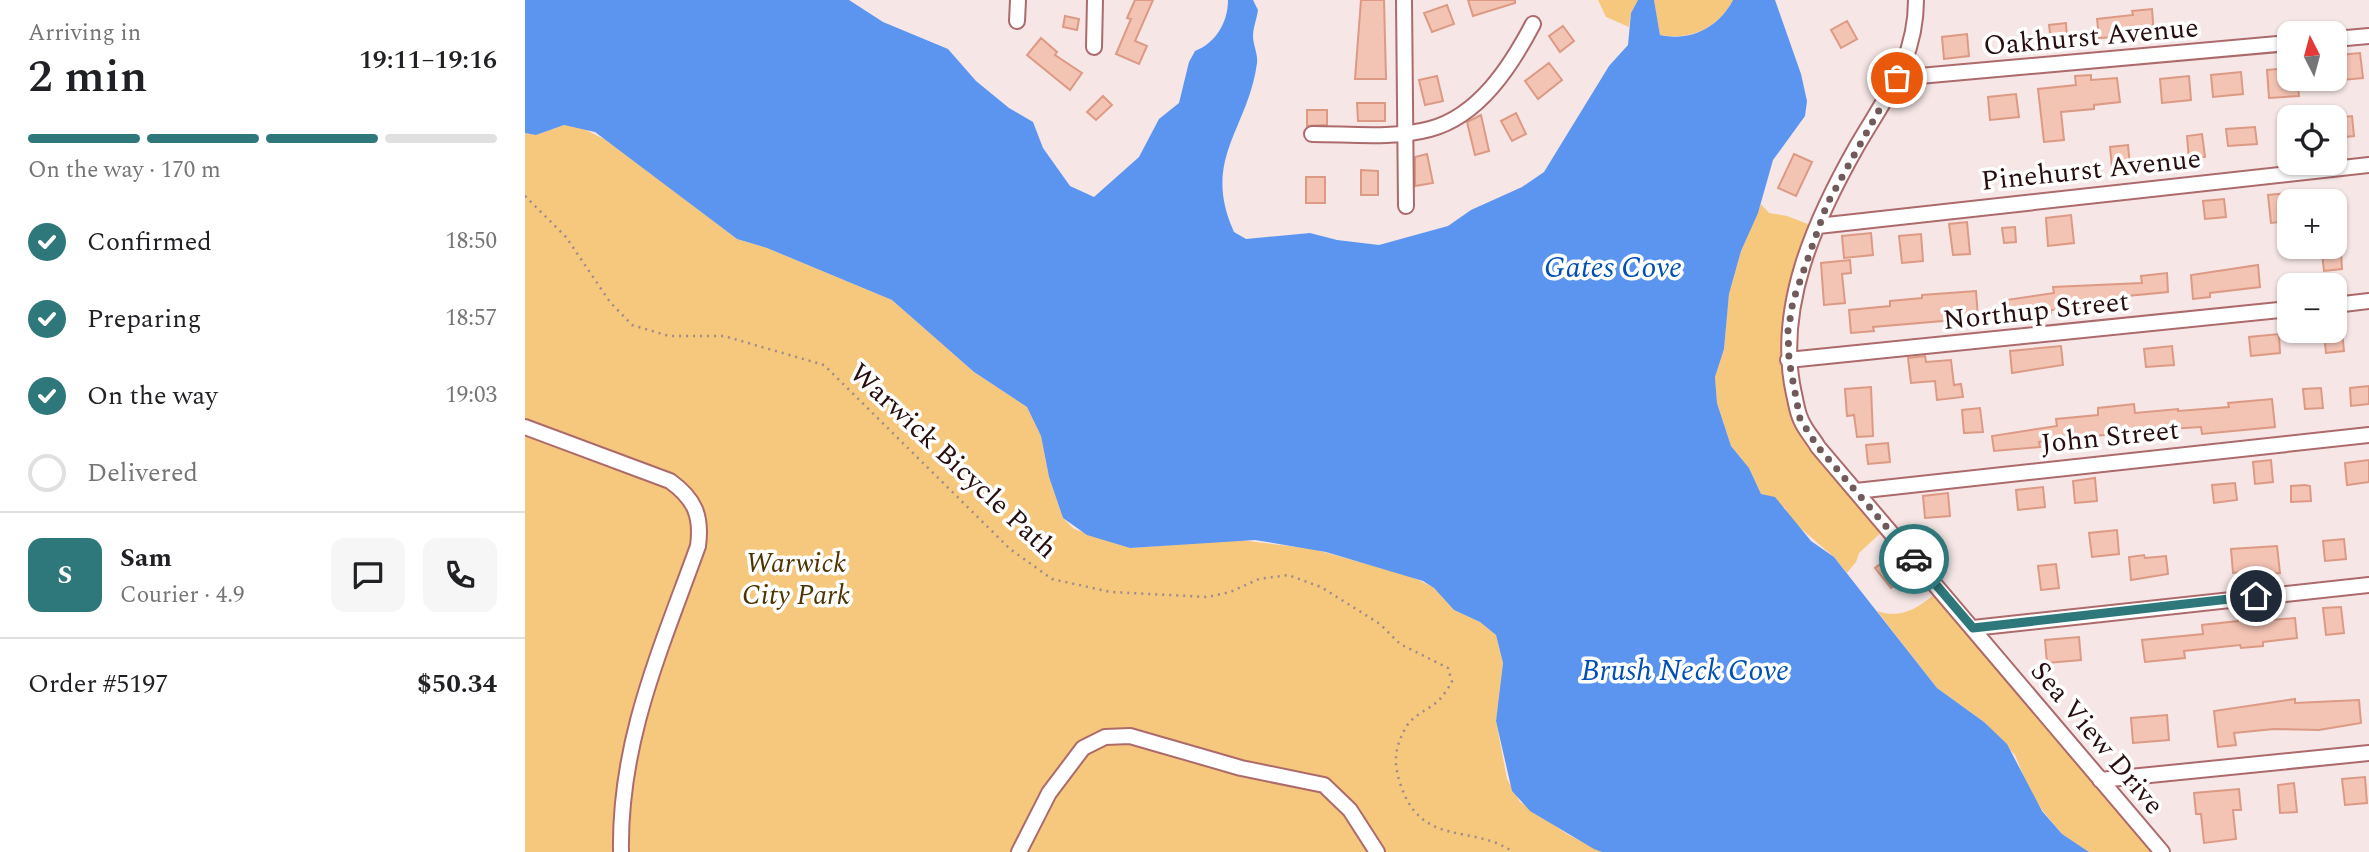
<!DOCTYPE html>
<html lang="en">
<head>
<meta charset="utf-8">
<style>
  :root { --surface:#fff; --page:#f6f6f6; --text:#202124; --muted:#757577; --line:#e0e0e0; --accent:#2e787b }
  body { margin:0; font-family:Spectral,serif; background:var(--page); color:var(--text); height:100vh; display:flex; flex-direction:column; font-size:26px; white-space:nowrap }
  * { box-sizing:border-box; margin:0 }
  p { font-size:23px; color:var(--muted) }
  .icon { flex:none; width:38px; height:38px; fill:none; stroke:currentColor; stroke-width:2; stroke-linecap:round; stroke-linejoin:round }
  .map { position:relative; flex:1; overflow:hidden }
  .drawer { display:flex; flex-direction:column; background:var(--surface); width:525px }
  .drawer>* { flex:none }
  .needle { width:46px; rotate:354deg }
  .controls { position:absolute; left:1752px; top:21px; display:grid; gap:14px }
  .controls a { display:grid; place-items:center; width:70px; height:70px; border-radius:14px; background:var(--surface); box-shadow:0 2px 5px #0004; font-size:35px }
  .pin { position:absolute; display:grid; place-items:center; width:60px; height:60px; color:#fff; margin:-30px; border:4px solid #fff; border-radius:50%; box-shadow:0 2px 7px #0007 }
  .courier { position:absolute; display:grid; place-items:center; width:70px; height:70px; margin:-35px; border:5px solid #2e787b; border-radius:50%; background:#fff; color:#222; box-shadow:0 2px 9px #0007 }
  .summary em { font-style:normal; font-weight:600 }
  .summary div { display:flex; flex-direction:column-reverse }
  .summary { display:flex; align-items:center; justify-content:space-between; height:119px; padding:0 28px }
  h1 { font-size:46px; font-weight:600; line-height:52px }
  .bar { display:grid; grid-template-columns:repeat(4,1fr); gap:10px 7px; align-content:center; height:84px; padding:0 28px }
  .bar i { height:9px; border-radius:5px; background:var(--line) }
  .bar .current { background:var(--accent) }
  .bar p { grid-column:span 4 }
  .line { display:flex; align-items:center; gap:18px; padding:0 28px; border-top:2px solid var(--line) }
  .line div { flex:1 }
  .round { display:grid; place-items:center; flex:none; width:74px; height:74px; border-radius:14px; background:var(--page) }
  ol { padding:0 28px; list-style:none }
  li { display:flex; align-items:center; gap:21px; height:77px }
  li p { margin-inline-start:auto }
  li .icon { padding:7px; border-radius:50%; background:var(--accent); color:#fff; stroke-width:4 }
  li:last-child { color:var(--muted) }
  li i { width:38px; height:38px; border:4px solid var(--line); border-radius:50% }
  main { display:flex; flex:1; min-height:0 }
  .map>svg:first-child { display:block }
  .green { fill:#f6c87e }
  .water { fill:#5b95f0 }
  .building { fill:#f3c3b4; stroke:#dc9a84; stroke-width:2 }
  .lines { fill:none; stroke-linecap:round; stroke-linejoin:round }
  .minor-casing { stroke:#ad6a6b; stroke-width:18 }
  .path { stroke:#9e8a8b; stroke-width:2.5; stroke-dasharray:2 5; stroke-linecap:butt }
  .minor { stroke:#fff; stroke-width:14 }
  .done { stroke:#705a5a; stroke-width:7; stroke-dasharray:0 12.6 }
  .route { stroke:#2e787b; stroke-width:9 }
  .labels { text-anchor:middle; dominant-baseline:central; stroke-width:7; stroke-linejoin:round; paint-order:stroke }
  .street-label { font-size:28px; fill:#280e0f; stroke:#fff }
  .park-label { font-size:28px; font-style:italic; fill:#4d3401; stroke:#fff }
  .water-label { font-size:30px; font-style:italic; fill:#004fb7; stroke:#fff }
</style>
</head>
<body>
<main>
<section class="drawer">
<div class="summary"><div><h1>2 min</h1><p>Arriving in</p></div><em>19:11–19:16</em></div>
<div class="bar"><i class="current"></i><i class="current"></i><i class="current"></i><i></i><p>On the way · 170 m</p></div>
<ol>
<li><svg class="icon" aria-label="check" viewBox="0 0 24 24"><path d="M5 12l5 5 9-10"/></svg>Confirmed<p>18:50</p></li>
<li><svg class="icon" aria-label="check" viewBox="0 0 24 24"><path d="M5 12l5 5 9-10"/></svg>Preparing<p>18:57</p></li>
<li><svg class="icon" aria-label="check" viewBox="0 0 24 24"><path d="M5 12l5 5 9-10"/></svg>On the way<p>19:03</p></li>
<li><i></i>Delivered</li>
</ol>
<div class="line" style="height:126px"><b class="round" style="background:var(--accent);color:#fff">S</b><div><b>Sam</b><p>Courier · 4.9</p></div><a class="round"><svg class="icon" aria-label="chat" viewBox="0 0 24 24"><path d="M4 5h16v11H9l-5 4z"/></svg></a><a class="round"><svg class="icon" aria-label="phone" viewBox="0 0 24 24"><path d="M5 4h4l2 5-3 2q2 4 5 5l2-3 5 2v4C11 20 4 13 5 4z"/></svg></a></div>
<div class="line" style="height:91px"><div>Order #5197</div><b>$50.34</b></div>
</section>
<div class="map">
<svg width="1844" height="852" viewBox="0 0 1844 852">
  <rect width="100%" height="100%" fill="#f6e6e6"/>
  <path class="green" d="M1073,0H1113L1106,13L1104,27L1081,17Z
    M1129,0H1208C1194,27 1166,41 1135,35Z
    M39,125L55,127L81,140L212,239L242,248L367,300L449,372L502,407L516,436L524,477L538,518L549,529L605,548L716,540L788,549L885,576L908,587L929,610L955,622L971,635L978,663L971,721L982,779L995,802L1042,834L1077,852H0V133L11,135Z
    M1236,204L1244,213L1262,216L1291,227L1269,298L1275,417L1361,528L1334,553L1331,562L1322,573L1309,557L1266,520L1260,508L1236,494L1224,468L1206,446L1192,403L1190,377L1199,349L1204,294L1216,251Z
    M1415,590L1638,852H1564L1537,834L1508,799L1490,755L1459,722L1412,688L1352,611C1379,620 1395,606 1415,590Z"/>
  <path class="water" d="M0,0H324L358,22L423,49L451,81L484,108L508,122L518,148L545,186L569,197L614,157L634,119L654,103L664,62L670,51C691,43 703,22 703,0H728L733,10C732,18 728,28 728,36C728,45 733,53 732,63C723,130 676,159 709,232L721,239L785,233L812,240L854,245L923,226L946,210L997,187L1019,172L1084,66L1103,45L1106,13L1113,0H1129L1135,35C1166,42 1194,27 1208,0H1250L1276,74L1282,101L1280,116L1248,160L1233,213L1216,251L1204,294L1199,349L1190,377L1192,403L1206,446L1224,468L1236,494L1250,497L1286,541L1309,557L1412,688L1459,722L1482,744L1517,811L1537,834L1564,852H1077L1069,849L1005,811L987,791L971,721L978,663L971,635L955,622L929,610L909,588L898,581L801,552L730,540L605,548L562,535L538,518L524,477L516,436L502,407L449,372L367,300L242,248L212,239L70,132L39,125L11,135L0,133Z"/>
  <path class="building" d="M610,0H628L610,41L622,46L614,64L591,54L606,19L602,18Z
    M836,0H859L861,79H830Z
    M943,0H990V3L948,16Z
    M922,5L929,24L907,32L899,13Z
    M1627,9L1629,35L1574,38L1572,19L1608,15L1607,11Z
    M540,16L554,19L552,30L538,27Z
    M1322,21L1332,39L1316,48L1306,30Z
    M1541,23L1542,40L1526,41L1524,25Z
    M1038,26L1049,41L1035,52L1024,36Z
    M1442,34L1444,56L1419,59L1417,37Z
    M516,38L532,52L530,55L557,73L545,90L502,55Z
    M1835,53L1838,78L1817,80L1814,55Z
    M1024,63L1037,80L1013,99L1000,81Z
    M1764,68V79H1772L1774,96L1744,98L1742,70Z
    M1716,72L1718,94L1688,97L1686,75Z
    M1566,75V80L1592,78L1595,102L1569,105V109L1536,112L1539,140L1519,142L1513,89L1551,85L1550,76Z
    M912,76L918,101L900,105L894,80Z
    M1664,76L1666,100L1637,103L1635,79Z
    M1491,94L1494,117L1465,120L1463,97Z
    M578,96L587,105L571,120L562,112Z
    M832,103H860V121H833Z
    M782,110H802V125L782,126Z
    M991,113L1001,134L987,141L976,121Z
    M956,115L964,151L950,155L942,122Z
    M1827,116L1829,136L1810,138V118Z
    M1730,127L1732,144L1703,146L1701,129Z
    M1677,134L1680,157L1664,159L1662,136Z
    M1603,145L1605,166L1587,168L1585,147Z
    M902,154L908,183L890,186V157Z
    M1269,154L1287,162L1271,196L1253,188Z
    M836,170L853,171V195H836Z
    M781,177H800V203H781Z
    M1764,193V221L1746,223L1743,195Z
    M1699,199L1701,217L1680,219L1678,201Z
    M1546,215L1549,243L1523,246L1521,218Z
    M1442,222L1445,254L1428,255L1424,224Z
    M1490,227L1491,242L1479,243L1477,228Z
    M1346,233L1348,255L1319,258L1317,236Z
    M1396,234L1398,261L1377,263L1374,236Z
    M1816,251L1817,269L1799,271L1797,253Z
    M1325,260L1326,273L1317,274L1320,303L1299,305L1296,263Z
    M1733,265L1735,287L1685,293V297L1668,299L1666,275Z
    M1642,273L1643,292L1602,296V302L1581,306L1526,310V313L1483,321L1481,300L1529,293L1528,287L1617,283L1616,276Z
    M1451,291L1453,318L1348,327L1349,331L1326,333L1324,310L1365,306V301L1397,298V295Z
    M1817,331L1819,351L1801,353L1799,333Z
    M1754,334L1755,353L1726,356L1724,337Z
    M1536,346L1538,365L1487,373L1485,351Z
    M1647,346L1649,365L1621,367L1619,349Z
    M1400,356L1401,362L1426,360L1429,385L1436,384L1438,397L1412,400L1410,381L1386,383L1383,358Z
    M1844,386V404L1826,406L1825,388Z
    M1346,387L1348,436L1332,437L1329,415L1322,416L1320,389Z
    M1796,388L1798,408L1780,409L1778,389Z
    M1747,399L1750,427L1677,434L1676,427L1626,430L1514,442L1515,447L1469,451L1467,436L1532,426L1531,419L1573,415V408L1609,404L1610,413L1653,409V411L1704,407L1703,403Z
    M1455,408L1458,432L1439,433L1437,410Z
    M1363,443L1365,462L1343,464L1341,445Z
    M1746,460L1748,482L1730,484L1728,462Z
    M1844,460V482L1822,485L1820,463Z
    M1570,478L1572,501L1550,503L1548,481Z
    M1710,483L1712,500L1689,503L1687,485Z
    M1780,485L1785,486L1786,501L1766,502V486Z
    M1518,487L1520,507L1493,510L1491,490Z
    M1423,493L1425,516L1400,518L1398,496Z
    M1592,530L1594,554L1567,557L1564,533Z
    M1819,539L1821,559L1800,561L1798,541Z
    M1752,546L1755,573L1737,575V570L1708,573L1706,549Z
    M1619,555L1620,558L1641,556L1643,574L1606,580L1604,557Z
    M1362,559L1377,580L1366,588L1350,568Z
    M1531,564L1534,588L1516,590L1513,566Z
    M1816,607L1819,633L1801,635L1798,608Z
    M1735,615L1736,621L1770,618L1772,638L1738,642V646L1716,648L1715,645L1659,651L1660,658L1620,662L1617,640L1678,634L1677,625L1713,621V617Z
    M1554,637L1556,660L1522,663L1520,640Z
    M1770,699V703L1834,700L1836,723L1794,730L1749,729L1709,733L1711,745L1693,747L1689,711Z
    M1642,715L1644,740L1608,743L1606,718Z
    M1840,777L1842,803L1820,805L1817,779Z
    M1769,783L1772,812L1755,813L1753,785Z
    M1714,789L1716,810H1708L1711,839L1679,843L1676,814H1671L1669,793Z"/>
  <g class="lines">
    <g class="minor-casing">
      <path id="minor" d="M879,0L881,206
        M1391,0C1391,60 1361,96 1332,146C1290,220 1250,308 1269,394C1271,402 1272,412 1276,420C1280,430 1288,438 1293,447L1637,852
        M492,21L493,0
        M1810,39L1844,36
        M569,47L570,0
        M1372,78L1764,43
        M787,134C825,134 868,139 905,129C954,116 986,66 1008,24
        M1293,226L1844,165
        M1810,305L1844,301
        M1263,360L1764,309
        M0,427L145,481C170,499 177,516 173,546C136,649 94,741 96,852
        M1331,491L1844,435
        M1448,628L1844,585
        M1575,780L1844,753
        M494,852L524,793L558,748L580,737L605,736L716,768L799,785L825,810L852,852"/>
    </g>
    <path class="path" d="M0,196L41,237L85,302L107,325L144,336H199L299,365L485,549L527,579L586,592L683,597L705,592L734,579L763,575L796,587L855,624L875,644L923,668L927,682C923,688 919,695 914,700C904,710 889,714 881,727C870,747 868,761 875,783C896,849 947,823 988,852"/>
    <use href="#minor" class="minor"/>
  </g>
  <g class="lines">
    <path class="done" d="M1372,78L1302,204L1268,301L1263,331L1264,360L1275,419L1293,447L1389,559"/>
    <path class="route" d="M1389,559L1448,628L1731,596"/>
  </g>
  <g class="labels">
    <g class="street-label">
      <text transform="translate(1566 37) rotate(-5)">Oakhurst Avenue</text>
      <text transform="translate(1566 170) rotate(-6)">Pinehurst Avenue</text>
      <text transform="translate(1511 311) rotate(-6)">Northup Street</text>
      <text transform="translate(1585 437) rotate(-6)">John Street</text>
      <text transform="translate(428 461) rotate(43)">Warwick Bicycle Path</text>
      <text transform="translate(1572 738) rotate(50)">Sea View Drive</text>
    </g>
    <g class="park-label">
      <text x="271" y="563">Warwick<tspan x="271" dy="32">City Park</tspan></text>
    </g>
    <g class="water-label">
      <text x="1088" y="268">Gates Cove</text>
      <text x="1160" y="671">Brush Neck Cove</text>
    </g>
  </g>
</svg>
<div class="controls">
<a><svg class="needle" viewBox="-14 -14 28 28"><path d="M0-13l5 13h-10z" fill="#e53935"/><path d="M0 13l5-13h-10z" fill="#757577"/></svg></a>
<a><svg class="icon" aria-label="locate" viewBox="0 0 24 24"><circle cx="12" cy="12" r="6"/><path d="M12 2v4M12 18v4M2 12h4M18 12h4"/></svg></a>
<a>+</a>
<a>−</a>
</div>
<div class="pin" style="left:1372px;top:78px;background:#ea580c"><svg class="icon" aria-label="bag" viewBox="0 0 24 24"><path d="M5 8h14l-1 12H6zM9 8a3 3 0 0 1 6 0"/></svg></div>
<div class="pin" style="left:1731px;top:596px;background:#1f2937"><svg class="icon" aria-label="home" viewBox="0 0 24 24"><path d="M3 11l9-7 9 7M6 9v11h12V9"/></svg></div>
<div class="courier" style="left:1389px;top:559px"><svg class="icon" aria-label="car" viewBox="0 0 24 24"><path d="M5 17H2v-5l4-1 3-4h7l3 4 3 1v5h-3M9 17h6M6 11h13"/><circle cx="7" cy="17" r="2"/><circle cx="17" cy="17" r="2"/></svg></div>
</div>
</main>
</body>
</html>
